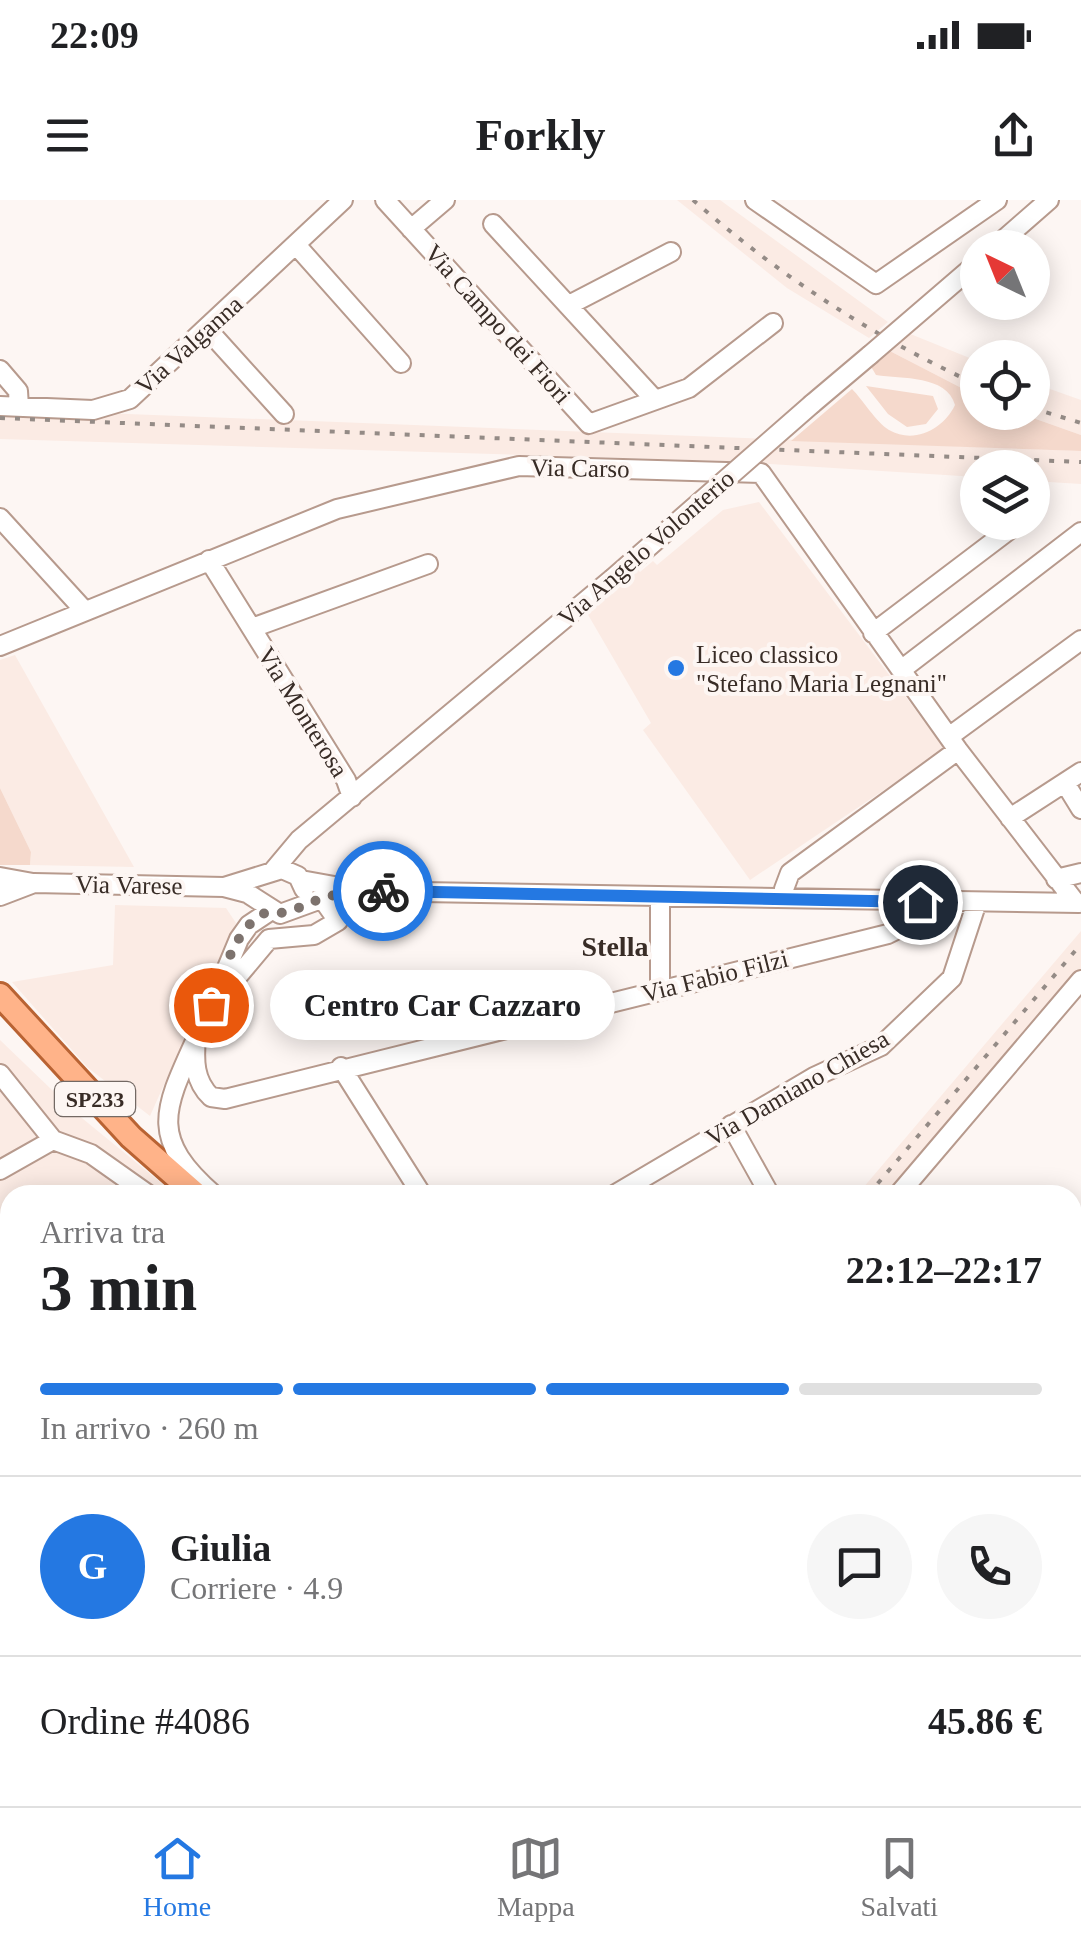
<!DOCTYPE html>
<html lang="it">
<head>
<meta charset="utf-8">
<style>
  :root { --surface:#fff; --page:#f6f6f6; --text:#202124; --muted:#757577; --line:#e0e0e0; --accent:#2478e2 }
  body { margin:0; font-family:Georgia,serif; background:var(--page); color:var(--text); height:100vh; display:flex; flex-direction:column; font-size:38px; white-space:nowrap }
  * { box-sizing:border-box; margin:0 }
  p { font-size:32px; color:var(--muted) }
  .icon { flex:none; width:55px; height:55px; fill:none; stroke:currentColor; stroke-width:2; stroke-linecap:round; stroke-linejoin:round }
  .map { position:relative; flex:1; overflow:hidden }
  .drawer { position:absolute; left:0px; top:985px; width:1082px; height:622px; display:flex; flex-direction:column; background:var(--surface); border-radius:30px 30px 0 0; box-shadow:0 5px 25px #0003 }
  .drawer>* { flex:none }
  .needle { width:65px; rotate:317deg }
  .fabs { position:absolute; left:960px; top:30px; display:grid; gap:20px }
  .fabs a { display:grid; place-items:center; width:90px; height:90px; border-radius:50%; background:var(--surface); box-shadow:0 5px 25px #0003; font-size:50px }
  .pin { position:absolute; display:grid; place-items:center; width:85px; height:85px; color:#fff; margin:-42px; border:5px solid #fff; border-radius:50%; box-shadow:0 2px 10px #0007 }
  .courier { position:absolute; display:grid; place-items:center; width:100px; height:100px; margin:-50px; border:8px solid #2478e2; border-radius:50%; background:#fff; color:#222; box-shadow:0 2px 12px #0007 }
  .bubble { position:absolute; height:70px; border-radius:35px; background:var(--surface); box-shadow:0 5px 25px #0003; font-size:32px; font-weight:800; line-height:70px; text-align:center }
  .overview em { font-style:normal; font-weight:800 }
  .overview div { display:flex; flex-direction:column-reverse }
  .overview { display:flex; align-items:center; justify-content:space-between; height:170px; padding:0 40px }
  h1 { font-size:65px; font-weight:800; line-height:75px }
  .bar { display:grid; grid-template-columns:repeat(4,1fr); gap:15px 10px; align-content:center; height:120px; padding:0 40px }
  .bar i { height:12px; border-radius:8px; background:var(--line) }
  .bar .active { background:var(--accent) }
  .bar p { grid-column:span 4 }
  .line { display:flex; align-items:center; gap:25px; padding:0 40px; border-top:2px solid var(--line) }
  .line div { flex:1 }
  .round { display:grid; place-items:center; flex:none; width:105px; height:105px; border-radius:52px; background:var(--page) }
  .status { display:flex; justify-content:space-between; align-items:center; height:70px; padding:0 50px; background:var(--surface); direction:ltr }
  .status svg { height:28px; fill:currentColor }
  header { display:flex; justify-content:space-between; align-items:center; height:130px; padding:0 40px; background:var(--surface); font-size:45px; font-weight:800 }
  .menu { display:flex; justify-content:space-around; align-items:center; height:140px; border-top:2px solid var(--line); background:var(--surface); font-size:28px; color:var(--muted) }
  .menu a { display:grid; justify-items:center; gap:5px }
  .menu .active { color:var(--accent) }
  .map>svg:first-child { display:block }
  .built { fill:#fbebe4 }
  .green { fill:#f5d9cc }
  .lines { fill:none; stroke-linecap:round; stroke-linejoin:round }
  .minor-casing { stroke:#b79a8d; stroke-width:22 }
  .major-casing { stroke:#b96333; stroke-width:28 }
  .highway-casing { stroke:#b96333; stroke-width:32 }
  .minor { stroke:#fff; stroke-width:18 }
  .major { stroke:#ffb389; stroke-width:22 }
  .highway { stroke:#ff803a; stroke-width:28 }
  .rail { stroke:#948b86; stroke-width:4; stroke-dasharray:5 10; stroke-linecap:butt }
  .minor-bridge-casing { stroke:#b79a8d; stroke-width:22; stroke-linecap:butt }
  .minor-bridge { stroke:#fff; stroke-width:18 }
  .done { stroke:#7d736e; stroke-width:10; stroke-dasharray:0 18 }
  .route { stroke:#2478e2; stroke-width:12 }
  .poi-dot { fill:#2478e2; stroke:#fdf6f3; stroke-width:4 }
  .labels { text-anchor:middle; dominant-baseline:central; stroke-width:8; stroke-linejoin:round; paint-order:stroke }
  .shield { fill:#fdf6f3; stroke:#736964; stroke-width:2.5 }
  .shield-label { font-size:22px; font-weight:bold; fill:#382c26 }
  .street-label { font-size:25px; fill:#382c26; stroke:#fdf6f3 }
  .poi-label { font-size:25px; fill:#382c26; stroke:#fdf6f3; text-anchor:start }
  .neighbourhood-label { font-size:28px; font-weight:bold; fill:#382c26; stroke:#fdf6f3 }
</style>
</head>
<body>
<div class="status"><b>22:09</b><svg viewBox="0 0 49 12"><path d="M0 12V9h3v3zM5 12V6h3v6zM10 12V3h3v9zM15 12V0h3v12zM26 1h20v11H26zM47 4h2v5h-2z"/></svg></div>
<header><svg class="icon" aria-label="menu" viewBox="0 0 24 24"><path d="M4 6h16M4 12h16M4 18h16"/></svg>Forkly<svg class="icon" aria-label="share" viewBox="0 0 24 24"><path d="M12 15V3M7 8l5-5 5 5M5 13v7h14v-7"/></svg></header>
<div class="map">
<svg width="1081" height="1606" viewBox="0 0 1081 1606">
  <rect width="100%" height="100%" fill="#fdf6f3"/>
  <path class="built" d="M677,0H720L888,122L869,138L787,88Z
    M908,133L977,161V196L886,149Z
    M1033,183L1081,200V235L1019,213L1032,212Z
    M0,209L1081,251V284L1033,281L1032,268H978L977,277L724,261L0,239Z
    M759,302L945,549L750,680L643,530L651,523L587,413L636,368L640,372L653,361L657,365L723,310Z
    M15,455L134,667L30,665L31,652L0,588V460Z
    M115,705L226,708L236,723L150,916L87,867L12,782L113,765Z
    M1081,731V769L889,995H857Z
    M0,840L77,914L176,995H10V1479L0,1467Z
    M1073,1330L1081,1341V1606H964L953,1598H1072Z
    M729,1598H864L876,1606H738Z"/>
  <path class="green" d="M886,149L977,196L978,212L1019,213L1081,235V251L791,241L852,189C863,200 876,222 889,230C915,245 944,228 955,205C947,175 902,179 876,175L870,165Z
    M866,186L933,196L938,209L926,224L907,227L888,214Z
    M0,588L31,652L30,665H0Z"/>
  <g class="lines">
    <g class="minor-casing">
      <path id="minor" d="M385,0L589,224L689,188L773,123
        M755,0L876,84L997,0
        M493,24L655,200
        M411,29L445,0
        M297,46L401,163
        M994,48L1049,0
        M569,105L671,52
        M208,130L284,214
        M0,170L18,191L19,207
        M812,204L870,155
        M0,206L93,210L130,199L343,0
        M0,318L83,409
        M209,360L346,580L352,597
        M252,428L428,364
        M873,433L1009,330
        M0,446L337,309L519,266L761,273L958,550L1076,703
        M901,470L1081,332
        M950,536L1081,440
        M1065,583L1081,609
        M1010,618L1081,572
        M273,671L299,640L612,379
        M0,677L33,683
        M1056,679L1081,673
        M301,680L362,691L1079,703
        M224,687L282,669L298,676L304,689
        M784,689L790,673L958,550
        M0,696L34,683L224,687L247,693L280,714L343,691
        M225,771L238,776L269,739L314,735L338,721L321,697
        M660,790V697
        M196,838C194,860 194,881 211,897L225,899L888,734L898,729L920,702
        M341,867L422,995
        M0,874L53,940
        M731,925L770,995
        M0,970L53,940L91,954L149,995
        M214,995C149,938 163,911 196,839C211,806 225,773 239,739L249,725L270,711
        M614,995L814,877L881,846L952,778L977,702
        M898,995L1081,780
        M1072,1164L1081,1156
        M0,1174L10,1168
        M0,1219L10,1232
        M1072,1314L1081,1324
        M0,1369L10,1363
        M0,1385L10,1389
        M0,1403L10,1411
        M135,1598L142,1606
        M227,1598L234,1606
        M435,1598L442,1606
        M332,1606L339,1598
        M383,1606L393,1598
        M693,1606L701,1598"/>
    </g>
    <g class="major-casing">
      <path id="major" d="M0,795L131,937L197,995
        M905,1598L916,1606"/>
    </g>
    <g class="highway-casing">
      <path id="highway" d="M0,1519L10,1531
        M0,1563L10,1574
        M30,1598L37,1606
        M68,1598L75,1606"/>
    </g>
    <use href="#minor" class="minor"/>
    <use href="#major" class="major"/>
    <use href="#highway" class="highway"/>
    <path class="rail" d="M693,0C780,76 873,137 978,185
      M1032,208L1081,223
      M0,218L1081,262
      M868,995L1081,744
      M359,1606L366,1598"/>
    <g class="minor-bridge-casing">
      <path id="minor-bridge" d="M870,155L977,63
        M612,379L812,204"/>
    </g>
    <use href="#minor-bridge" class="minor-bridge"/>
  </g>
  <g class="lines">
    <path class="done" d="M211,805C223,776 234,728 265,713C274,710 283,716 294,710C325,695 348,690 383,691"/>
    <path class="route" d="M383,691L920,702"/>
  </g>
  <circle class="poi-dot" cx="676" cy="468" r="10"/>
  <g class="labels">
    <rect class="shield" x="55" y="882" width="80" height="34" rx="8"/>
    <g class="shield-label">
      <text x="95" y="899">SP233</text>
    </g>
    <g class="street-label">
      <text transform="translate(498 124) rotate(48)">Via Campo dei Fiori</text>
      <text transform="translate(189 145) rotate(-42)">Via Valganna</text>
      <text transform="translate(580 268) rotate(1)">Via Carso</text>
      <text transform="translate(646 348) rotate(-41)">Via Angelo Volonterio</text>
      <text transform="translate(303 512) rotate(58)">Via Monterosa</text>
      <text transform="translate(129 685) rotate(1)">Via Varese</text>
      <text transform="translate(715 776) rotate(-14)">Via Fabio Filzi</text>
      <text transform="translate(797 888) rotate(-30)">Via Damiano Chiesa</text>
    </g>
    <g class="poi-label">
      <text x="696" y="454">Liceo classico<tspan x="696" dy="29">"Stefano Maria Legnani"</tspan></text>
    </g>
    <g class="neighbourhood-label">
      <text x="615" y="746">Stella</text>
    </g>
  </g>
</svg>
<div class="fabs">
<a><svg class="needle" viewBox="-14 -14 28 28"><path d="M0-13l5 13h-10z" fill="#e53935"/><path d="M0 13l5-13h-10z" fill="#757577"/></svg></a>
<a><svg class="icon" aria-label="locate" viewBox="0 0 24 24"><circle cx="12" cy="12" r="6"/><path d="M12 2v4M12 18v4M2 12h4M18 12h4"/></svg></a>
<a><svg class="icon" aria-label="layers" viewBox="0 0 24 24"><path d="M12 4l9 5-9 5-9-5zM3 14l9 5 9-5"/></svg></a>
</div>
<div class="pin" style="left:211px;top:805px;background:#ea580c"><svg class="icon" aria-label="bag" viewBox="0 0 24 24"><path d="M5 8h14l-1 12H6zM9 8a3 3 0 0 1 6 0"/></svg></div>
<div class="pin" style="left:920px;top:702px;background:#1f2937"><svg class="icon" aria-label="home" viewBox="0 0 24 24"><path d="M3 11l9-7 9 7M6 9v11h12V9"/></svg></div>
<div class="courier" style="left:383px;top:691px"><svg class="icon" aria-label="bike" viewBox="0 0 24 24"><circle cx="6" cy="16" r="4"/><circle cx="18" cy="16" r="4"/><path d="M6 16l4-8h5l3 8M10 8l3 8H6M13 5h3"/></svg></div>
<div class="bubble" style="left:270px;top:770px;width:345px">Centro Car Cazzaro</div>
<section class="drawer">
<div class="overview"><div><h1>3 min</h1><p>Arriva tra</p></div><em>22:12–22:17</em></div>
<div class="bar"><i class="active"></i><i class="active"></i><i class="active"></i><i></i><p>In arrivo · 260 m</p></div>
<div class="line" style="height:180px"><b class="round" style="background:var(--accent);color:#fff">G</b><div><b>Giulia</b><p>Corriere · 4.9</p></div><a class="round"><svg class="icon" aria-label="chat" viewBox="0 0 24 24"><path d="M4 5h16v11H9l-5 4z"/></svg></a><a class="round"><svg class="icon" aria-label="phone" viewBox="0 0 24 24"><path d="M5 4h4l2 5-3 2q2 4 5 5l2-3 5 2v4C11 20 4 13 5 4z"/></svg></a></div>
<div class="line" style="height:130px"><div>Ordine #4086</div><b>45.86 €</b></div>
</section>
</div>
<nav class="menu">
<a class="active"><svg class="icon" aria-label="home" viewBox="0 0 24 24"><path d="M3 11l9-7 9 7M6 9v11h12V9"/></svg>Home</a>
<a><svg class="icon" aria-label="map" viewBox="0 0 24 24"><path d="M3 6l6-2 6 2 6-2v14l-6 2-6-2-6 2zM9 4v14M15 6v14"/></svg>Mappa</a>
<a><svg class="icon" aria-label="saved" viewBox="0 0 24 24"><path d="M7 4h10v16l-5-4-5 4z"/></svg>Salvati</a>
</nav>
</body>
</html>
